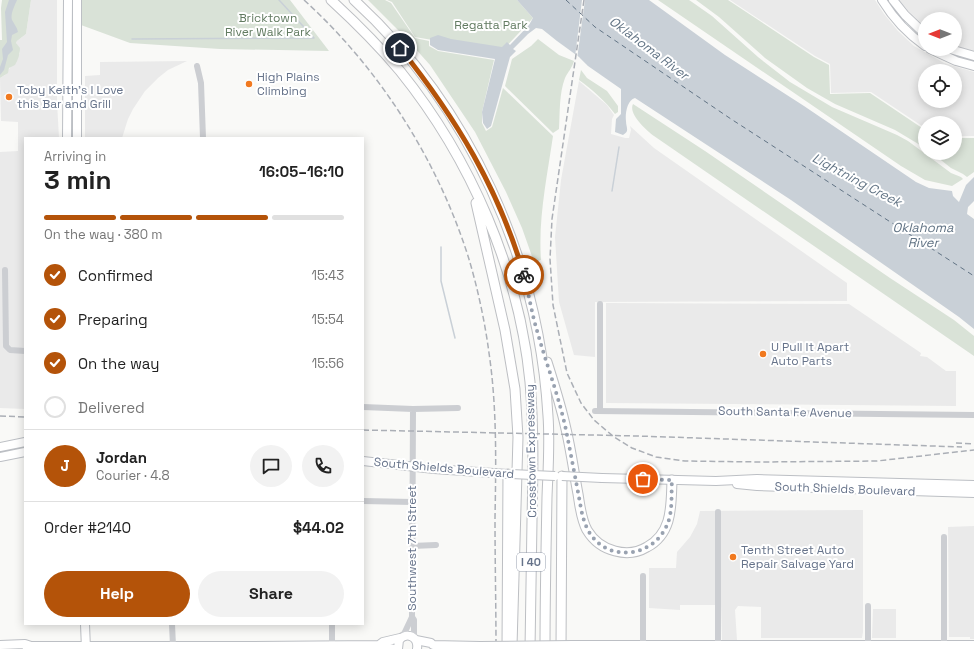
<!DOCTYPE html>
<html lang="en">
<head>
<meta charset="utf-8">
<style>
  :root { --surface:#fff; --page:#f2f2f2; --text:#222; --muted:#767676; --line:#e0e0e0; --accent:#b45309 }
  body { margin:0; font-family:"Space Grotesk",sans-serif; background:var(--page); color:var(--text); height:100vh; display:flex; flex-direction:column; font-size:15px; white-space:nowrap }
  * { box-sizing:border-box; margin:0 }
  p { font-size:13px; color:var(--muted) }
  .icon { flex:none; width:22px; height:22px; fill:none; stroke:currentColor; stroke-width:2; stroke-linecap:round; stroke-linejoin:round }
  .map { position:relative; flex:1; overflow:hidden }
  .details { position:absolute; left:24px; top:137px; width:340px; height:488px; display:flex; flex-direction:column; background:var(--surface); border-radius:0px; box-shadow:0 2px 10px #0003 }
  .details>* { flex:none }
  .needle { width:26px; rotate:270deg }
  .controls { position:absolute; left:918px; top:12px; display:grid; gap:8px }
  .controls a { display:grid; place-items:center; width:44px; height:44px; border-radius:50%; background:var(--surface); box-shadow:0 2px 10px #0003; font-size:20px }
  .pin { position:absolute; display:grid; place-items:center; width:34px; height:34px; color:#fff; margin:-17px; border:2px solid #fff; border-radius:50%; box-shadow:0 1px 4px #0007 }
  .courier { position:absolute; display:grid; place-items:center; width:40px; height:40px; margin:-20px; border:3px solid #b45309; border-radius:50%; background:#fff; color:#222; box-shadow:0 1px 5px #0007 }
  .summary em { font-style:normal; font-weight:700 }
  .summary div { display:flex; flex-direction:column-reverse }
  .summary { display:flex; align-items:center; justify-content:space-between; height:68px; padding:0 20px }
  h1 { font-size:26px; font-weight:700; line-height:30px }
  .bar { display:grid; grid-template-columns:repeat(4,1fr); gap:6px 4px; align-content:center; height:48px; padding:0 20px }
  .bar i { height:5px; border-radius:3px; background:var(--line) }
  .bar .active { background:var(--accent) }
  .bar p { grid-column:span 4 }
  .line { display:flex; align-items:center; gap:10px; padding:0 20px; border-top:1px solid var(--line) }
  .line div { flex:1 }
  .round { display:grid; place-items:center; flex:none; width:42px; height:42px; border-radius:21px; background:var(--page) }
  ol { padding:0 20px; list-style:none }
  li { display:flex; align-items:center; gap:12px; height:44px }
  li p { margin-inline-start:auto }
  li .icon { padding:4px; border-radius:50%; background:var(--accent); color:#fff; stroke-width:4 }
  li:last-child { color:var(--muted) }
  li i { width:22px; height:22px; border:2px solid var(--line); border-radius:50% }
  .button { display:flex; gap:8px; margin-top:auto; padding:8px 20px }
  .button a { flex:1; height:46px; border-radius:24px; background:var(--accent); color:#fff; font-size:16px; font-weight:700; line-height:46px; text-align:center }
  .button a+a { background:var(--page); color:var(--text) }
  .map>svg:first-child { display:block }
  .built { fill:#eaeaea; fill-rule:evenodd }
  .green { fill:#d9e2d7 }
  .water { fill:#c9d0d7 }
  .pier { fill:#f9f9f7 }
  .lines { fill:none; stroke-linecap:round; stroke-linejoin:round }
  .stream { stroke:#c9d0d7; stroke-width:1.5 }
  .ferry { stroke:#627485; stroke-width:1; stroke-dasharray:5 4; stroke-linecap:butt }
  .major-casing { stroke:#bcbfc4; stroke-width:10 }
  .highway-casing { stroke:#bdbfc3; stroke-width:11 }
  .minor { stroke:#ccced2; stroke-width:6 }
  .major { stroke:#fff; stroke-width:8 }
  .highway { stroke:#fff; stroke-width:9 }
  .rail { stroke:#abafb6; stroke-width:1.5; stroke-dasharray:6 3; stroke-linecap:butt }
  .major-bridge-casing { stroke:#bcbfc4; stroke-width:10; stroke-linecap:butt }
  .major-bridge { stroke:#fff; stroke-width:8 }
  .done { stroke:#99a2b0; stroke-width:4; stroke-dasharray:0 7.2 }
  .route { stroke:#b45309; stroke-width:5 }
  .poi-dot { fill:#f1791f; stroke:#fff; stroke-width:1.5 }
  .labels { text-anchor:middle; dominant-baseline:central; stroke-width:4; stroke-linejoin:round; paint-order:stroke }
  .shield { fill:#fff; stroke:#949dad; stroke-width:1 }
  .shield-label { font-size:11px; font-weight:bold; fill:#66738a }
  .park-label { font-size:12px; fill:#627b61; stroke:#fff }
  .poi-label { font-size:12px; fill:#66738a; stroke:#fff; text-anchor:start }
  .street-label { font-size:12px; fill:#66738a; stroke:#fff }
  .water-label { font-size:13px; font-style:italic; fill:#627485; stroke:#fff }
</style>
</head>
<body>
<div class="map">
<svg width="974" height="649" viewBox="0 0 974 649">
  <rect width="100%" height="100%" fill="#f9f9f7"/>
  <path class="built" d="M31,0H57V102L59,138H25V409L0,408V152L18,151V122L1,121L0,78L5,75L11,66H13L20,53L16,43L17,41L26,34Z
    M730,0H875L884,14L898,31L914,46L944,63L974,72V136H955V123H925V128L871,92L831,93L830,64L815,56ZM925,71H955V101H925Z
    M899,0H974V51L955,46V19H925V28L913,17Z
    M187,61L168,70L158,78L145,91L133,109L128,119L122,138H85V76L100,75V62Z
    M579,81L607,105L614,115L612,119L611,134L625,138H629L631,130L630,126L654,148L847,283V301L595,302V357L574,355L559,302L555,237L561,180Z
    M606,303L849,304L921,353L920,356L927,357L946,371H956V406L606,403Z
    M863,510V632L862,638H761V607L738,606L735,610L737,640H722L721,605H680V610L649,608V568H676L677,552L690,537L697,524L700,511Z
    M974,526V639H970V637H949L948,527Z
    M873,609H896V638H872Z"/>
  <path class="green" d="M2,0H31L26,34L17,41L16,43L20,48C20,54 18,60 15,65L9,68L8,73L0,78V40H2L1,8Z
    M81,0H290L329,51L220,49L130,43L81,25Z
    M368,0H385L391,3L415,38L429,41V46L438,51L494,60L482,112V123L486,131L492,127L503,88L553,136C547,177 538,219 541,260L534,262L522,228L506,192L475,132L430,65L404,36Z
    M387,0H517L533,18L501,52L415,37L392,2Z
    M658,0H689L692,2L712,16L758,57L790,82L832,107L897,135L908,141L951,173L961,177L963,179L952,186L925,180L901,166Z
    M696,0H728L814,57L829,65L830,94L870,93L925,130V148L895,130L835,104L807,88L765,58L719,17Z
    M538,39L559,55L574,61C572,68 568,72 565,78C559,94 560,112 559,129L553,133L505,86L512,59L531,46Z
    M581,70L587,78L607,91L618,106V112L615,114C605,101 593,90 579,80Z
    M633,104L705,151L890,278L954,320L974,336V356L654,136C646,130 628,114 633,104Z
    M955,138H974V172L967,177L963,174L951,168L932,153H955Z"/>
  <path class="water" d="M9,0H17C15,5 10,14 12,20C14,24 17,27 18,32L12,35L11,41L13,50L8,55L4,70L0,75V67L3,59L2,49L7,42L5,12Z
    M517,0H649L725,55L804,106L916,182L929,188L952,191L953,196L959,202L966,185L974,177V201L968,207L967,214L974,219V329L959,317L791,200L635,98C627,100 625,114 626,121C626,128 630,131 623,135L615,132L616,119L621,114V89L588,66L579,57L557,41L542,29L536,28L528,34L513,49L516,51L510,57L491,126L487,129L483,123L482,112L495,59L438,50L430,45V38L438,35L451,39L502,47L507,42L510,45L529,25L533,18Z"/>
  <path class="pier" d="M582,0H585L577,59L575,57Z"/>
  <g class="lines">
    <path class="stream" d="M279,0L314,38
      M132,39L314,38
      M612,191L619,147
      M441,247V281L455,338"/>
    <path class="ferry" d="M566,0L595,27L731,119L974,276"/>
    <g class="major-casing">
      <path id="major" d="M882,0C893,18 908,34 925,46
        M893,0L905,15L925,34
        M930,49L956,61L974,66
        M950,49L974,56
        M67,138L68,0
        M77,138V0
        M0,447L25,442
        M0,457L25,452
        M602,478L716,481L757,479L974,485
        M737,484L757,486L974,493
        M85,624L86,649
        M416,640L431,643L433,645L480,646
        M0,645L25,644L31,646
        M379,645L383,642L400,638
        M573,645H974
        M27,649L31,646H252L379,645L394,649
        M398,649L399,640C407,631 419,637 417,649"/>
    </g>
    <g class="highway-casing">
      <path id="highway" d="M331,0C355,22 379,46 400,71C471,159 519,270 530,382C534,428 533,475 532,521C531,564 531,606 530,649
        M354,0C470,106 539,260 548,416C550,443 548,470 547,497C546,548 545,598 545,649
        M476,203L505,330L515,389L518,437L512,646
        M547,362C554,384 561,406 566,429C571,450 574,473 578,494C580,506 581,519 587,530C593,540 603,548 615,551C626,554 637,553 647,547C673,533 671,505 672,480
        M507,649L508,474
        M561,649L562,476"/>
    </g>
    <path class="minor" d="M197,66L201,83L203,138
      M5,270L6,346L10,350L25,351
      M600,304V411
      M363,407L413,409L458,408
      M595,411L974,415
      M363,501L412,502
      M944,537V644
      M412,546L436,545
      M643,576V645
      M868,606V644
      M412,617L414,620V638
      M172,624L173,646
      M403,636L412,617L413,409
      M718,644V512
      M332,646V624"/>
    <use href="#major" class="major"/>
    <use href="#highway" class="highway"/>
    <path class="rail" d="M304,0C379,68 437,159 468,256C477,285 485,322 489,353C497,407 496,463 495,518C495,562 496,605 496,649
      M584,0L552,219L550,259L553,305L567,373L581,403L594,420L614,437L632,448L656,457L685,461L761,462L877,461L974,450
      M0,416L25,417
      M363,430L638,436L962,447
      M956,443L974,444"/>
    <g class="major-bridge-casing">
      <path id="major-bridge" d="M363,461L434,469L508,474
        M511,474L555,476
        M562,476L602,478
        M480,646L573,645"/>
    </g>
    <use href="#major-bridge" class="major-bridge"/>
  </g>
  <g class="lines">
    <path class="done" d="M524,275C529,295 532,315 538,334C547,366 559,397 566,430C570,450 574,471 578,492C581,507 582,522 591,535C611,563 654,556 667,525C673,512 671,494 672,480L643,479"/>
    <path class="route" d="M400,48C456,118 499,189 524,275"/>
  </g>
  <g class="poi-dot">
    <circle cx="249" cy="84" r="4"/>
    <circle cx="9" cy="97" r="4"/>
    <circle cx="763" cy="354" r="4"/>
    <circle cx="733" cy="557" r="4"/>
  </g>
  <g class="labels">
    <rect class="shield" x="517" y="553" width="28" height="18" rx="3"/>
    <g class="shield-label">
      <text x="531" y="562">I 40</text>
    </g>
    <g class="park-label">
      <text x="268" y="18">Bricktown<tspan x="268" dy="14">River Walk Park</tspan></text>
      <text x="491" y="25">Regatta Park</text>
    </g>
    <g class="poi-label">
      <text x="257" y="77">High Plains<tspan x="257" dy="14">Climbing</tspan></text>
      <text x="17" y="90">Toby Keith's I Love<tspan x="17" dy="14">this Bar and Grill</tspan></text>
      <text x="771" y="347">U Pull It Apart<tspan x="771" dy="14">Auto Parts</tspan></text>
      <text x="741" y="550">Tenth Street Auto<tspan x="741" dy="14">Repair Salvage Yard</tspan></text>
    </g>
    <g class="street-label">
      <text transform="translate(785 412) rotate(1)">South Santa Fe Avenue</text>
      <text transform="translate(531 451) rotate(-91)">Crosstown Expressway</text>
      <text transform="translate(444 468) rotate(5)">South Shields Boulevard</text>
      <text transform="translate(845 489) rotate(2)">South Shields Boulevard</text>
      <text transform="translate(412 548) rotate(-90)">Southwest 7th Street</text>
    </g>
    <g class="water-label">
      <text transform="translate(649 48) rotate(37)">Oklahoma River</text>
      <text transform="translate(857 180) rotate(28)">Lightning Creek</text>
      <text x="923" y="227">Oklahoma<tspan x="923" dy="15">River</tspan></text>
    </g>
  </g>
</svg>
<div class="controls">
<a><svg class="needle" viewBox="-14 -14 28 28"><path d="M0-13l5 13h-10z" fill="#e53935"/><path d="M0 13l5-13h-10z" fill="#767676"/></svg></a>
<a><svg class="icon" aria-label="locate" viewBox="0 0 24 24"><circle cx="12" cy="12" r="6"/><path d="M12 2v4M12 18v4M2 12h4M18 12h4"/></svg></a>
<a><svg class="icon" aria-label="layers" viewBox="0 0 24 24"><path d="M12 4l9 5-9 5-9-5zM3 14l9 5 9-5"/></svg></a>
</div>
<div class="pin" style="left:643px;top:479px;background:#ea580c"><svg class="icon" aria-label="bag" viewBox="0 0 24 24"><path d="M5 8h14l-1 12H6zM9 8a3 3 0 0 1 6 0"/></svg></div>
<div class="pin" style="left:400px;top:48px;background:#1f2937"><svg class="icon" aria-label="home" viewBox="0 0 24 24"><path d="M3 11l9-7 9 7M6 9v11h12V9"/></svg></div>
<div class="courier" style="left:524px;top:275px"><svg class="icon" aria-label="bike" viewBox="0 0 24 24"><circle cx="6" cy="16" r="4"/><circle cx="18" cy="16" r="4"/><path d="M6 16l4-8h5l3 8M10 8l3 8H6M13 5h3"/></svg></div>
<section class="details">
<div class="summary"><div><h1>3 min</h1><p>Arriving in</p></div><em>16:05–16:10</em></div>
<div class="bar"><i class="active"></i><i class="active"></i><i class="active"></i><i></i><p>On the way · 380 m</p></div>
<ol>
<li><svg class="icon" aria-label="check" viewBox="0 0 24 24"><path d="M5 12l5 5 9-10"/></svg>Confirmed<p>15:43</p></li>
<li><svg class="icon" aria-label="check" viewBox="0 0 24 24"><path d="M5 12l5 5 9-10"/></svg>Preparing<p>15:54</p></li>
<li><svg class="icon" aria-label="check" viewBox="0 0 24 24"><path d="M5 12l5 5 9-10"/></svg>On the way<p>15:56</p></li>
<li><i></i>Delivered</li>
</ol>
<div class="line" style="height:72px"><b class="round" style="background:var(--accent);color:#fff">J</b><div><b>Jordan</b><p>Courier · 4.8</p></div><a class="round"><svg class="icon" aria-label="chat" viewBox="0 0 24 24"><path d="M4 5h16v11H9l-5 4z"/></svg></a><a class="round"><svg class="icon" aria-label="phone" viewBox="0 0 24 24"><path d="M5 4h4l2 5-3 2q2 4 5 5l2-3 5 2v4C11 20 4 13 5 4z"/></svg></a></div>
<div class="line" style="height:52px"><div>Order #2140</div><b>$44.02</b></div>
<div class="button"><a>Help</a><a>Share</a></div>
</section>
</div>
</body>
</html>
